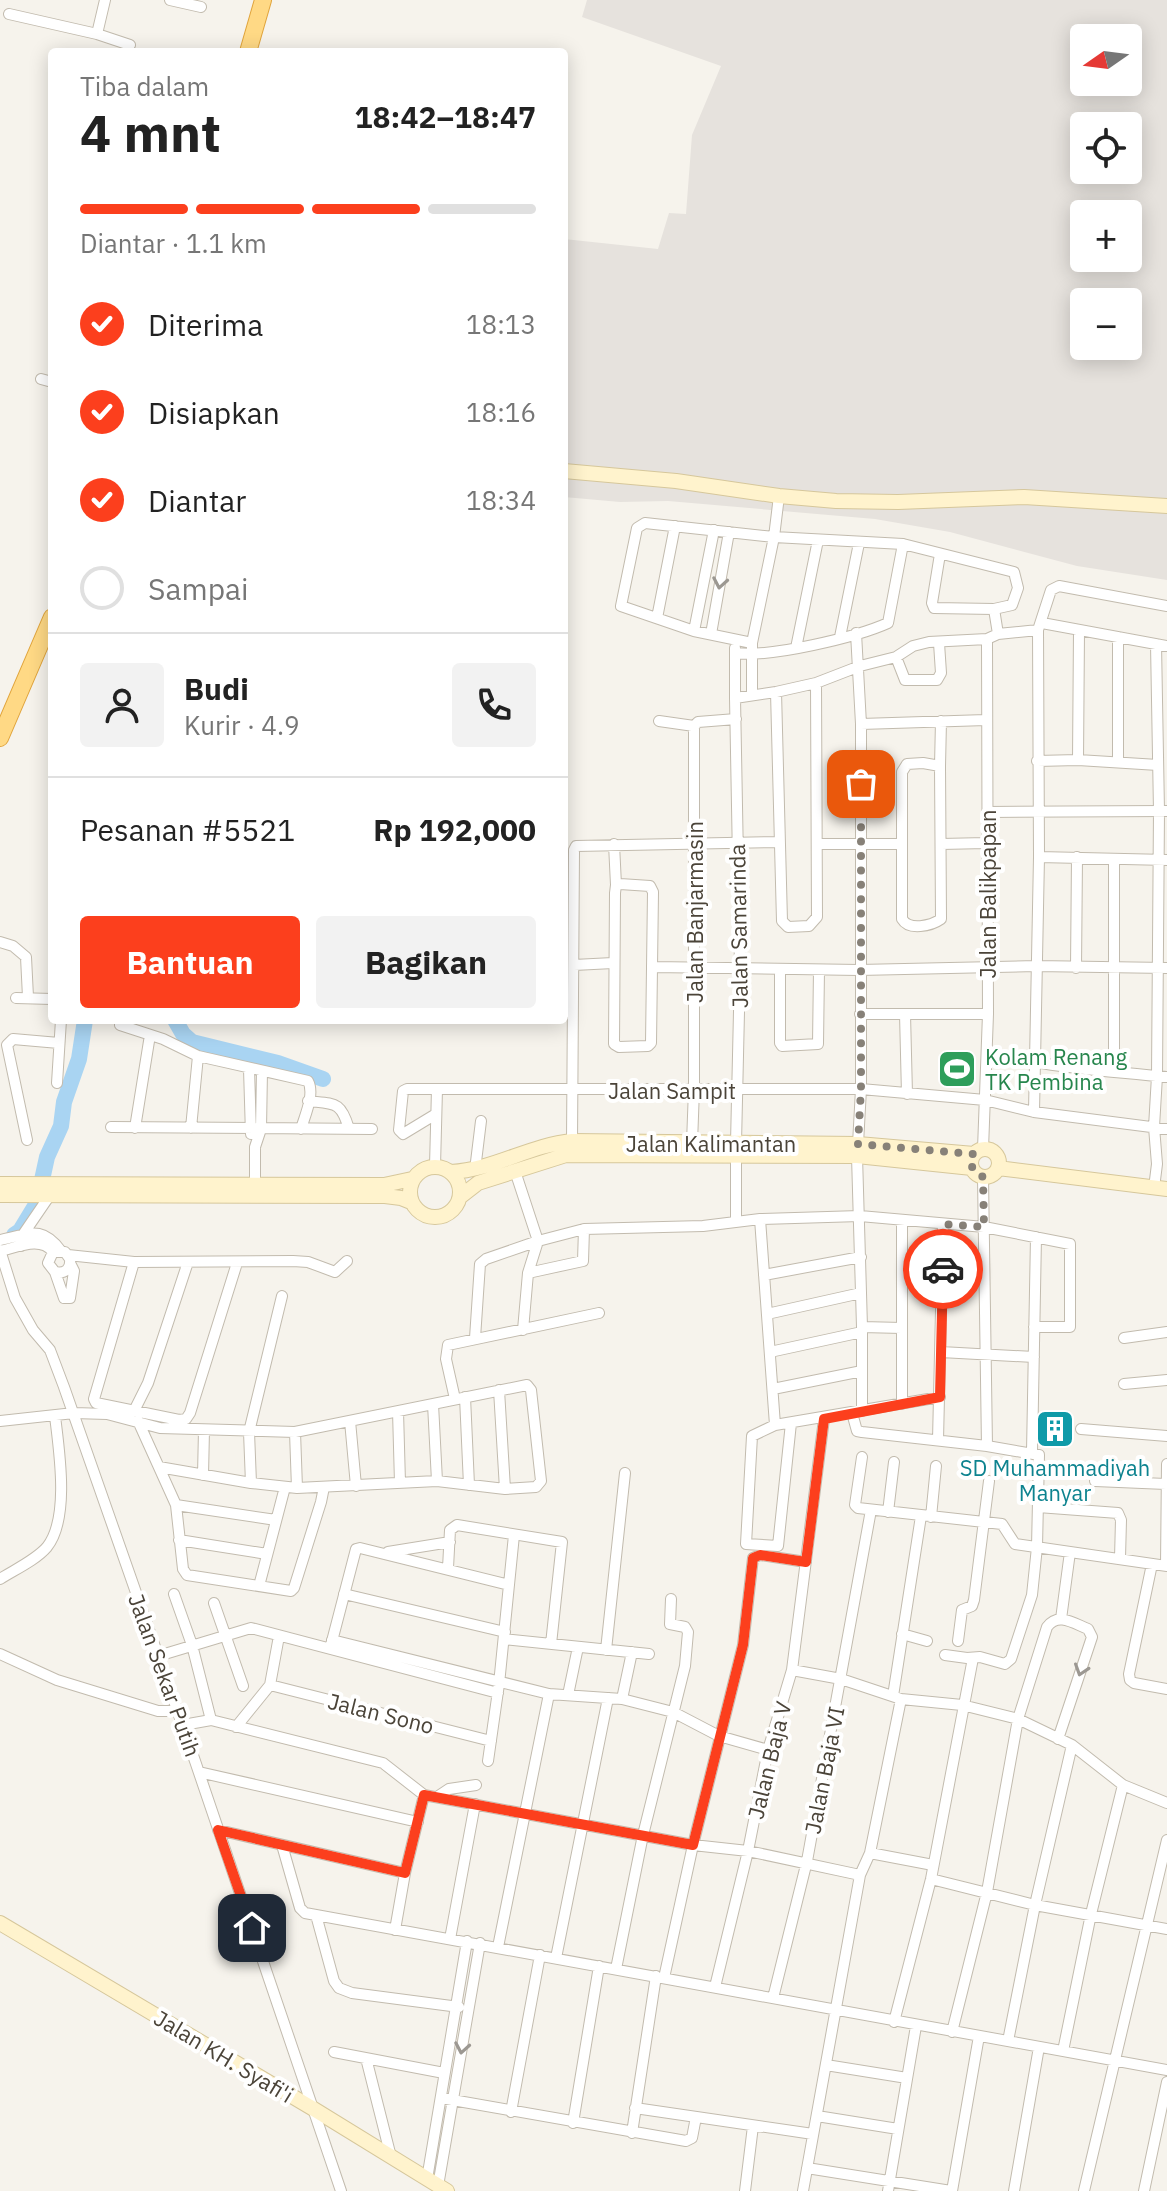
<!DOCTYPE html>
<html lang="id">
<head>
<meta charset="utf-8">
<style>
  :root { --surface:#fff; --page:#f2f2f2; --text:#222; --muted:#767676; --line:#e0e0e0; --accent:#fc3f1d }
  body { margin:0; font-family:"IBM Plex Sans",sans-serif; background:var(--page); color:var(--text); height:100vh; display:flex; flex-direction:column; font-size:30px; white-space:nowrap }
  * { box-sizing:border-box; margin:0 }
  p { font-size:26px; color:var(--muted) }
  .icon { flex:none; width:44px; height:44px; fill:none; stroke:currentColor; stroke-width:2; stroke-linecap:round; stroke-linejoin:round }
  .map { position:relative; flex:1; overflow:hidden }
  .details { position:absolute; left:48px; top:48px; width:520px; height:976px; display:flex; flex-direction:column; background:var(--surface); border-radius:8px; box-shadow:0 4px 20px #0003 }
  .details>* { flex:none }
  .needle { width:52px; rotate:256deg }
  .tools { position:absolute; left:1070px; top:24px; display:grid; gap:16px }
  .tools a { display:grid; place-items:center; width:72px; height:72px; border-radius:8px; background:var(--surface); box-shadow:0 4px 20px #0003; font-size:40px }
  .pin { position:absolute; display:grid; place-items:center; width:68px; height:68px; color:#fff; margin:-34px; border-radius:16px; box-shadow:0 4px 12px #0006 }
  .courier { position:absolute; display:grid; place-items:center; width:80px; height:80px; margin:-40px; border:6px solid #fc3f1d; border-radius:50%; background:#fff; color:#222; box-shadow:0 2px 10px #0007 }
  .summary em { font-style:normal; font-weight:700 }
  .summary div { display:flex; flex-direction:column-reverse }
  .summary { display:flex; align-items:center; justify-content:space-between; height:136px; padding:0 32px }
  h1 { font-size:52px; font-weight:700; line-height:60px }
  .bar { display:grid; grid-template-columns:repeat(4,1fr); gap:12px 8px; align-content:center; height:96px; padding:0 32px }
  .bar i { height:10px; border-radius:6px; background:var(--line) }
  .bar .selected { background:var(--accent) }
  .bar p { grid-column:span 4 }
  .line { display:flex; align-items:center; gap:20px; padding:0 32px; border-top:2px solid var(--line) }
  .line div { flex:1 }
  .round { display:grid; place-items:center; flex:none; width:84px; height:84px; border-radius:8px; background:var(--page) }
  ol { padding:0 32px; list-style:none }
  li { display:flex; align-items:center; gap:24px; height:88px }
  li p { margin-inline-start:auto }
  li .icon { padding:8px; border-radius:50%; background:var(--accent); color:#fff; stroke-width:4 }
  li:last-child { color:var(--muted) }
  li i { width:44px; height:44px; border:4px solid var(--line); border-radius:50% }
  .primary-button { display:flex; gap:16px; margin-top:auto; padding:16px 32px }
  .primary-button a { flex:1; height:92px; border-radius:8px; background:var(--accent); color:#fff; font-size:32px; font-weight:700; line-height:92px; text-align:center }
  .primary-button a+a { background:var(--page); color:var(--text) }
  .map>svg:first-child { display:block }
  .industrial { fill:#e6e2dd; fill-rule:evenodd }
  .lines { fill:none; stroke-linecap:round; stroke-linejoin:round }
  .river { stroke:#a9d4f2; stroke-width:16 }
  .minor-casing { stroke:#c2bbae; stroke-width:12 }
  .secondary-casing { stroke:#d6c79b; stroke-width:16 }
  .trunk-casing { stroke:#e0a43c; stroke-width:18 }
  .minor { stroke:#fff; stroke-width:10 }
  .secondary { stroke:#fff3cd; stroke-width:14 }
  .trunk { stroke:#ffd985; stroke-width:16 }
  .oneway { stroke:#9c9892 }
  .done { stroke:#878178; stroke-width:8; stroke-dasharray:0 14.4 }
  .route { stroke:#fc3f1d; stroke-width:10 }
  .labels { text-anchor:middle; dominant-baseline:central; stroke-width:8; stroke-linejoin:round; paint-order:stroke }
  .street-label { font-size:22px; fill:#4b4439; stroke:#fff }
  .leisure-label { font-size:22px; fill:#27864d; stroke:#fff; text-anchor:start }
  .culture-label { font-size:22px; fill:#0d838f; stroke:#fff }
</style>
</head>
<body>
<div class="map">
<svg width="1167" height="2191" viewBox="0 0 1167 2191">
  <rect width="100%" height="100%" fill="#f6f3ec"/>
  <path class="industrial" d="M587,0H1167V580L1077,566L950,532L875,519L668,501L620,502L564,497V239L658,249L669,213L686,214L692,135L721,66L582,17ZM1084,38H1128V82H1084ZM1084,126H1128V170H1084ZM1084,214H1128V258H1084ZM1084,302H1128V346H1084Z"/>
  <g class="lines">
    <path class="river" d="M175,1020L183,1034L192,1042L278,1063L323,1079
      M14,1235L20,1231L37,1203L47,1157L61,1126L64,1102L79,1059L85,1020"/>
    <g class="minor-casing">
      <path id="minor" d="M170,0L201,7
        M9,14L97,34L130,45
        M97,34L105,0
        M41,379L52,382
        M994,609L998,634
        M657,618L675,526
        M1042,623L1167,646
        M694,631L714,530
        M856,633L861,724V1089L858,1144
        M711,634L729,532
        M840,637L859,543
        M752,643L694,631L621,606L637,528L645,523L774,537L903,544L1014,572L1018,588L1012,605L994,609L934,608L932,603L940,554
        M796,648L818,540
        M736,653C769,658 857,637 888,623L903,544
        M896,657L905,680H937L941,673L939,643
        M776,692L782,921L788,927L809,926L817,917L816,683
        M752,695V643L774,537L779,496
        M735,698V648
        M659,721L694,726
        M861,724L986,720
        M1078,760L1079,631
        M1037,761L1078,760L1158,765
        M1118,762V637
        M923,763L940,766L941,919C931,926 909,931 902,919V772L907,764Z
        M940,766L941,721
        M987,812L1167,811
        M614,844L616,885
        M819,844H900
        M941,844L986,843
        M1039,857L1167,860
        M1114,859V1070
        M620,884L650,886L653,892L651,1043L648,1046L619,1047L614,1044L615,893L616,885Z
        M0,942L13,946L26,957L28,997
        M574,965L613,963
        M652,967L859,970L1036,966L1167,968
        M1076,968L1077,857
        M780,969V1043L782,1046L818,1044L819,970
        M16,998L52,999
        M860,1014H988
        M905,1014L907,1094
        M120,1025L163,1039L198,1056L308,1081C315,1094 305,1115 301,1129
        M1035,1062C1079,1070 1123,1072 1167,1077
        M249,1069L251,1134
        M57,1083L61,1020
        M308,1101C335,1104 341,1101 349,1129
        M1034,1112L1039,857L1038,630L1051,590L1059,586L1167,606
        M436,1114L403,1134L399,1130L403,1091L407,1089H437
        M111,1127L372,1129
        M135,1128L150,1035
        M191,1128L198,1056
        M27,1140L7,1045L13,1039L59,1043
        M572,1141L574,850L576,846L778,842
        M692,1143L694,1089V726L698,722L736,719
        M736,1143L740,968L735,698L776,692L816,683L860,666L896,657L913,646L929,642L987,639L998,634L1038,630
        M983,1149L988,1014L987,639
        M857,1156L862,1327V1411
        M435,1166L437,1089H861L985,1100L1034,1112L1167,1129
        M475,1170L481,1121
        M515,1171L538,1241L528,1273L523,1330
        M983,1177L987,1446
        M1154,1188L1157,1164L1154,1127L1157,1076L1159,811L1156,644
        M255,1190V1147L261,1129L262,1071
        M760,1219L775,1425
        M736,1221V1155
        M0,1240C28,1235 41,1224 61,1251
        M21,1246L22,1236L50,1195
        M0,1250L15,1298L33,1330L50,1350L64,1387L195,1761L341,2191
        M0,1251C18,1247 41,1236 53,1252
        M68,1255L134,1262L293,1261L308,1262L335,1272L347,1261
        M134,1262L94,1399L96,1403L179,1420L186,1419L190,1413L237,1263
        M55,1272C65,1274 71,1269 70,1259L65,1252H53L48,1263L55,1272L64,1298H70L74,1271L70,1263
        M528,1273L583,1261L584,1229
        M764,1275L861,1257
        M767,1314L861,1293
        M862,1327L902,1328
        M475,1338L480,1264L486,1259L538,1241L584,1229L703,1226L760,1219L860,1216L984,1227L1070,1244V1327H1034
        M1124,1338L1167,1332
        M770,1352L862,1332
        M941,1352L1034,1357
        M1124,1384L1167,1380
        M773,1389L862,1371
        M499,1390L505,1489
        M465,1397L469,1485
        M455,1399L446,1359L448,1345L599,1313
        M433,1404L437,1481
        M902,1404V1220
        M134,1411L148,1383L188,1262
        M398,1411L400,1483
        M852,1413L857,1431L862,1432L987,1446L1039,1455L1037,1547L1032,1595L1011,1659L1005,1664L980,1657L967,1658L945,1655
        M0,1421L74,1413L107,1414L160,1428L295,1432L527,1385L531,1390L541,1481L536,1487L505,1489L437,1481L297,1488L251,1483L159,1467
        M138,1421L176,1505L183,1569L187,1575L291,1591L294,1588L321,1502L324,1487
        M350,1421L356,1486
        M791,1423L778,1546L746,1544L752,1436L775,1425L940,1397
        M1081,1429L1167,1436
        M295,1432L297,1488
        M938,1440L943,1224
        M1032,1452L1036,1237
        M862,1457L855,1505L858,1508L1002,1524L1015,1544L1167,1566
        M203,1475L204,1430
        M1095,1481L1166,1484
        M251,1483L249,1432L282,1296
        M176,1505L276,1520
        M1038,1507L1118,1513L1121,1520L1120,1558
        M888,1512L894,1462
        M931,1517L936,1466
        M179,1540L267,1554
        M388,1552L450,1542
        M1152,1564L1129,1674L1130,1680L1134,1683L1167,1689
        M1166,1566L1167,1464
        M448,1568L450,1530L457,1525L562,1542L551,1644
        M0,1579C14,1570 36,1560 47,1547C70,1518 59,1450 55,1416
        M259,1586L285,1487
        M174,1594L192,1645L211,1720
        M344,1594L505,1632
        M214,1603L243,1686
        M1061,1619L1070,1552
        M902,1634L927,1641
        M504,1639L649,1654
        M332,1640L549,1694L622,1699L673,1712L719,1736L768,1750
        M958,1641L962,1610L972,1606L974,1600L989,1481
        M331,1645L356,1549L360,1548L509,1585
        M606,1650L625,1473
        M0,1654L57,1680L158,1711H177
        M158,1656L251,1628L498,1693
        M792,1670L841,1679L901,1699L962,1705L1018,1719L1072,1745L1123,1785L1167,1803
        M270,1685L491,1741
        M568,1695L578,1647
        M893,1696L921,1516
        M622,1699L632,1652
        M183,1725L211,1720L383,1763L424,1795L693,1845L748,1851L860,1875
        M236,1727L270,1685L279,1636
        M488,1761L499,1684L514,1535
        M199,1772L418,1822
        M437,1797L449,1789L476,1785
        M218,1830L405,1873
        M282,1845L300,1908L305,1913L1167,2070
        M870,1853L933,1865
        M931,1879L1035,1905L1167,1929
        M316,1915L334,1981L339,1988L352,1993L459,2007
        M395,1930L405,1873L424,1795
        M450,1939L475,1804
        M498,1947L549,1694
        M556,1958L608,1698
        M616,1969L643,1835L685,1666L688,1632L685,1627L670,1624L671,1599
        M664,1978L693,1845L743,1645L753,1558L760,1555L806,1562
        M715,1987L748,1851L768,1750L792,1670L824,1419
        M773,1998L807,1861L871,1510
        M894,2022L931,1879L973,1658
        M952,2032L987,1892L1018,1719L1047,1627C1058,1612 1073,1623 1088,1629L1092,1637L1058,1739
        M1008,2041L1035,1905L1072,1745
        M1063,2051L1091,1914L1123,1785
        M334,2052L444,2073
        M366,2058L391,2157
        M826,2065L907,2078
        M441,2098L686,2141L692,2138L696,2117
        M635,2108L813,2134
        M511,2112L540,1955
        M817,2116L898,2129
        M573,2123L599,1966
        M632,2133L656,1976
        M807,2168L951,2191
        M427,2179L467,1941
        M438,2186L480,1943
        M745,2191L753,2126
        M803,2191L860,1875L870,1853L901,1699
        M888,2191L916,2026
        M952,2191L979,2036
        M1014,2191L1039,2047
        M1084,2191L1167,1840
        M1144,2191L1167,2082"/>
    </g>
    <g class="secondary-casing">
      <path id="secondary" d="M564,471L676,481L779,496L836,501L898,502L1024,497L1167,506
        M971 1163a14 14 0 1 1 28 0a14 14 0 1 1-28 0Z
        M410 1192a25 25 0 1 1 50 0a25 25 0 1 1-50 0Z
        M998,1168L1167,1189
        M451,1172C493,1170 530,1145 572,1141L858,1144L974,1154
        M0,1184L384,1185L412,1179
        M0,1195L385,1196L401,1198L411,1202
        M460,1197L478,1183L566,1155L857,1156L972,1168
        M0,1923L312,2108L447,2191"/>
    </g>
    <g class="trunk-casing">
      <path id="trunk" d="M248,52L263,0
        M0,738L52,617"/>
    </g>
    <use href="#minor" class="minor"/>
    <use href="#secondary" class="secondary"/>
    <use href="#trunk" class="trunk"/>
  </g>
  <defs><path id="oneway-chevron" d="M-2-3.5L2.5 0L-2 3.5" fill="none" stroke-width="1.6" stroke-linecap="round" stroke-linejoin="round" transform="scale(2)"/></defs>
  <g class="oneway">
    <use href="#oneway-chevron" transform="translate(720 583) rotate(100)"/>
    <use href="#oneway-chevron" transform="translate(1081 1670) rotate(108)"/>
    <use href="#oneway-chevron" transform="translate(462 2048) rotate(100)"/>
  </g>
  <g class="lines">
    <path class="done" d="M861,784V1089L858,1144L974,1154L972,1168L983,1177L984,1227L943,1224V1269"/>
    <path class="route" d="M252,1928L218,1830L405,1873L424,1795L693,1845L743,1645L753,1558L760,1555L806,1562L824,1419L940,1397L943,1269"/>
  </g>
  <defs>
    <g id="stadium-square" transform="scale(2)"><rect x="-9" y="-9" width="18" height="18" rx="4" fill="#2e9e5b" stroke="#fff"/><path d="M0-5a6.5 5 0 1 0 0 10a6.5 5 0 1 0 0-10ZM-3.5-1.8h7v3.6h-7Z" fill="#fff"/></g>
    <g id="building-square" transform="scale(2)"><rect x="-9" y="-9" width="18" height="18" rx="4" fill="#0f9aa8" stroke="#fff"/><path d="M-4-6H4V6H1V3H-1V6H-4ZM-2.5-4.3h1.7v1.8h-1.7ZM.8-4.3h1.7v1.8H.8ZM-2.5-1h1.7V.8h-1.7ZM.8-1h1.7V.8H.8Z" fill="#fff"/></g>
  </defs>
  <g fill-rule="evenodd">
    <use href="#stadium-square" x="957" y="1069"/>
    <use href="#building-square" x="1055" y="1429"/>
  </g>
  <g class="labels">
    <g class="street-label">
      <text transform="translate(987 894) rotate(-90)">Jalan Balikpapan</text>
      <text transform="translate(694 912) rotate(-90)">Jalan Banjarmasin</text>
      <text transform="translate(738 926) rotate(-91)">Jalan Samarinda</text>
      <text x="672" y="1090">Jalan Sampit</text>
      <text x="711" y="1143">Jalan Kalimantan</text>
      <text transform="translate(165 1675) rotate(70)">Jalan Sekar Putih</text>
      <text transform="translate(381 1713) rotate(14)">Jalan Sono</text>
      <text transform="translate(769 1760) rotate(-76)">Jalan Baja V</text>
      <text transform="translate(824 1770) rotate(-79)">Jalan Baja VI</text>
      <text transform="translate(224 2056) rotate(31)">Jalan KH. Syafi'i</text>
    </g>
    <g class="leisure-label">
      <text x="985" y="1056">Kolam Renang<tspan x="985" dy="25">TK Pembina</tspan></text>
    </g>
    <g class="culture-label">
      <text x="1055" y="1467">SD Muhammadiyah<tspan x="1055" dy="25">Manyar</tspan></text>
    </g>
  </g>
</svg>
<div class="tools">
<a><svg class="needle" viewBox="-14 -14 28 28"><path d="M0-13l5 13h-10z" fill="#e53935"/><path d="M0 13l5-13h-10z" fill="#767676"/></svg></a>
<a><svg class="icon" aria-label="locate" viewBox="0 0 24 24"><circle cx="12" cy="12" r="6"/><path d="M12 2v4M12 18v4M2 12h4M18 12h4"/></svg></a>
<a>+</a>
<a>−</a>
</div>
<div class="pin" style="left:861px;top:784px;background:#ea580c"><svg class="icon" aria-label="bag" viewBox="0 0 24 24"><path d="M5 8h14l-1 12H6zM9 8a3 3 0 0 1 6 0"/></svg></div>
<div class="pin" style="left:252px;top:1928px;background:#1f2937"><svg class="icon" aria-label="home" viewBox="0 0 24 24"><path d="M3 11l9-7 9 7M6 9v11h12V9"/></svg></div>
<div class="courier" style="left:943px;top:1269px"><svg class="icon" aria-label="car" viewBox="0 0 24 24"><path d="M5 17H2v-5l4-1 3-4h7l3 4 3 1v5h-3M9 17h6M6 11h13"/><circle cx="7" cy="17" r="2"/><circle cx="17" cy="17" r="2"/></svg></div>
<section class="details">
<div class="summary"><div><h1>4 mnt</h1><p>Tiba dalam</p></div><em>18:42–18:47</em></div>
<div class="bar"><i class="selected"></i><i class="selected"></i><i class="selected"></i><i></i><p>Diantar · 1.1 km</p></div>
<ol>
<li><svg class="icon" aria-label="check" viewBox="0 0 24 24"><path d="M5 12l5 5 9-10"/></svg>Diterima<p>18:13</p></li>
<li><svg class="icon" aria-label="check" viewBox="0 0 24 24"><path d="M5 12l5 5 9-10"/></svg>Disiapkan<p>18:16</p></li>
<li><svg class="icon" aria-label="check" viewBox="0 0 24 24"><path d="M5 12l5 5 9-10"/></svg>Diantar<p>18:34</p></li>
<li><i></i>Sampai</li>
</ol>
<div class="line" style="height:144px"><a class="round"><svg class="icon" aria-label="person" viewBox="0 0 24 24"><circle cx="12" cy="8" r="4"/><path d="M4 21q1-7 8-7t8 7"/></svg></a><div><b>Budi</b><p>Kurir · 4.9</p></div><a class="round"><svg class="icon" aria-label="phone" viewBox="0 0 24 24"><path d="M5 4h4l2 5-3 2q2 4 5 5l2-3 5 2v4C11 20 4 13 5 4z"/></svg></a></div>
<div class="line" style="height:104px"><div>Pesanan #5521</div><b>Rp 192,000</b></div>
<div class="primary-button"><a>Bantuan</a><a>Bagikan</a></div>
</section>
</div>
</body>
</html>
